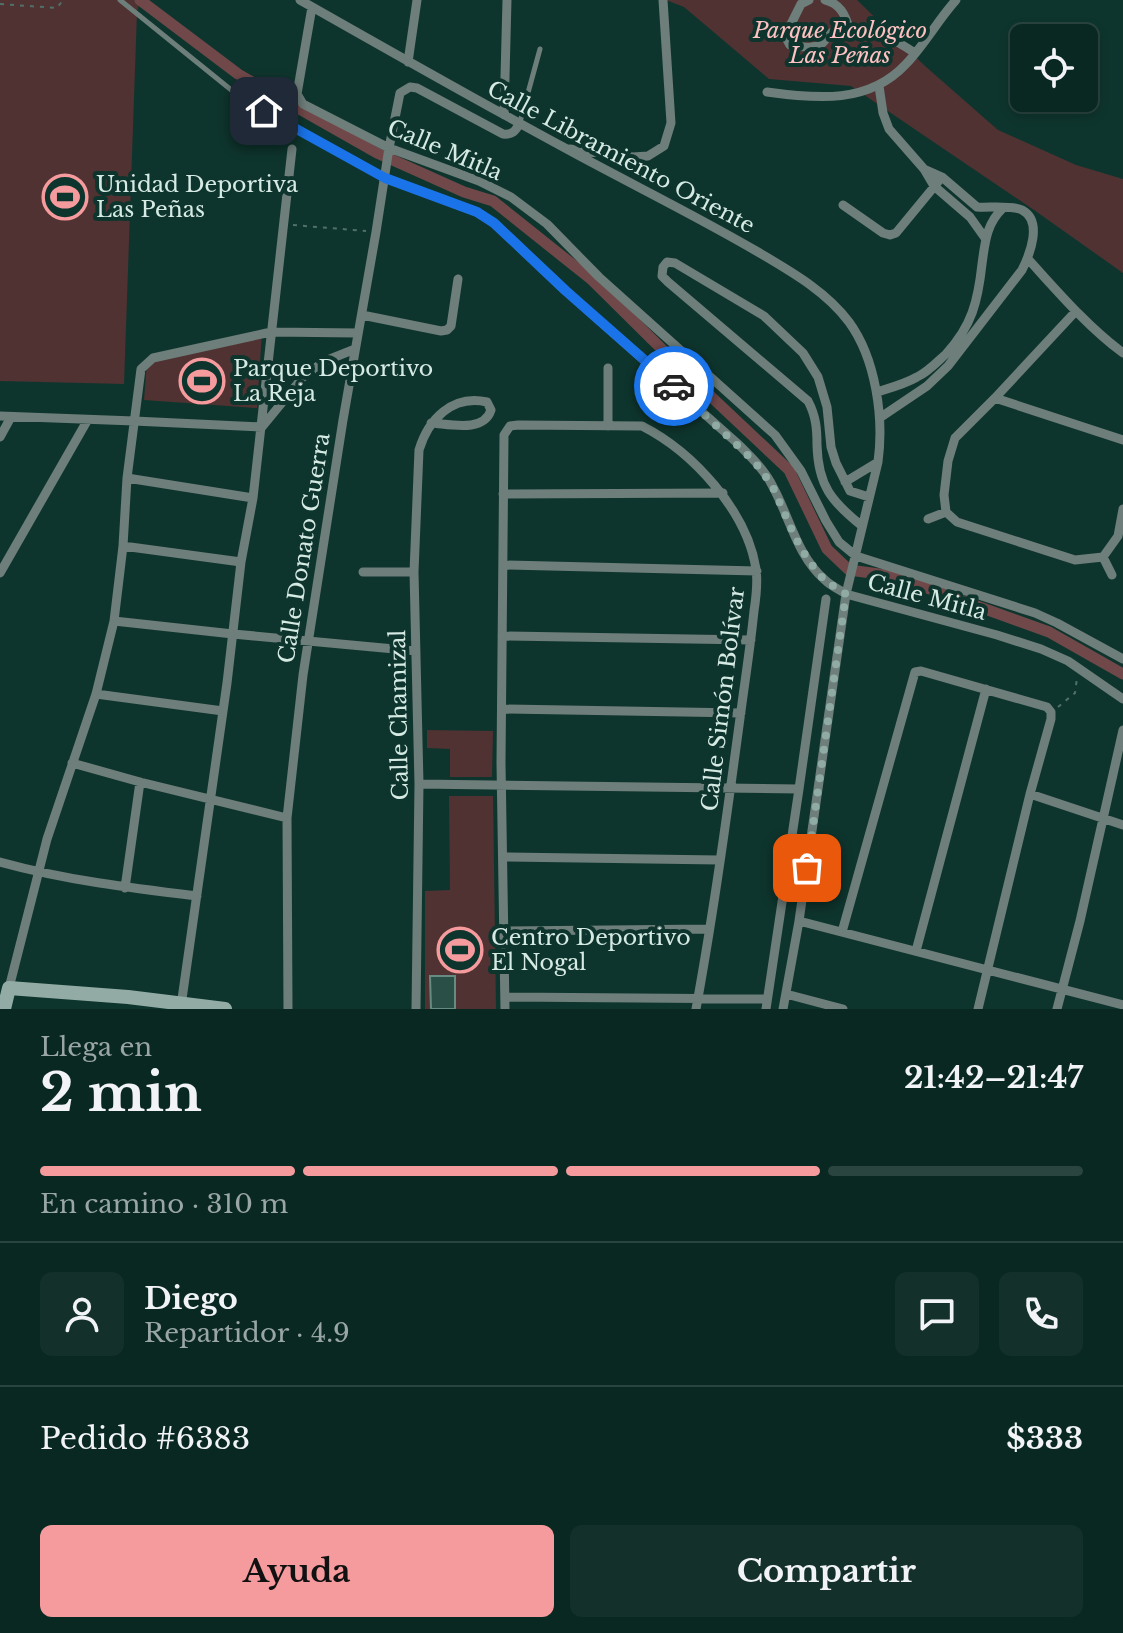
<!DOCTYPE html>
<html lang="es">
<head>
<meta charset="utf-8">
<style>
  :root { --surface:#0a2822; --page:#13302a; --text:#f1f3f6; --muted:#99a6a5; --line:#2a4440; --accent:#f59b9d }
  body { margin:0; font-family:"Libre Baskerville",serif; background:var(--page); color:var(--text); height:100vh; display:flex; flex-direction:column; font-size:30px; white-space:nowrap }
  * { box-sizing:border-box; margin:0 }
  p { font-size:26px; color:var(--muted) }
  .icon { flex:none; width:44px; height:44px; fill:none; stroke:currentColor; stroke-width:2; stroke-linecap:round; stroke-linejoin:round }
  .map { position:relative; height:1009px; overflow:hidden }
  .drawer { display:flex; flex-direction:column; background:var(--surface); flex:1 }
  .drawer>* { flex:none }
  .buttons { position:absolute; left:1010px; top:24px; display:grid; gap:16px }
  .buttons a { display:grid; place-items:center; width:88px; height:88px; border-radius:12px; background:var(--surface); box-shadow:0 4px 12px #0003,0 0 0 2px var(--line); font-size:40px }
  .pin { position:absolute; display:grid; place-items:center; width:68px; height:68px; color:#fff; margin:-34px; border-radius:16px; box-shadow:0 4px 12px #0006 }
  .courier { position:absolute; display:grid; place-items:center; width:80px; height:80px; margin:-40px; border:6px solid #1a73e8; border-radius:50%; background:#fff; color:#222; box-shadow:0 2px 10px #0007 }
  .summary em { font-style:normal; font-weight:800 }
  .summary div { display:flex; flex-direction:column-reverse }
  .summary { display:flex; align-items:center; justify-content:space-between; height:136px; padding:0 40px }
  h1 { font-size:52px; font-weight:800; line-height:60px }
  .bar { display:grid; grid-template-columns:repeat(4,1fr); gap:12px 8px; align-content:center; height:96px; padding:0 40px }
  .bar i { height:10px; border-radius:6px; background:var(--line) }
  .bar .current { background:var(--accent) }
  .bar p { grid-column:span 4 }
  .line { display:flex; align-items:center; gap:20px; padding:0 40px; border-top:2px solid var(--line) }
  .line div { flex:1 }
  .round { display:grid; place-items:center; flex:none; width:84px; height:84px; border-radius:12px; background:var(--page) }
  .action { display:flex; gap:16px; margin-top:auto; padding:16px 40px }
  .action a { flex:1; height:92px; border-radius:12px; background:var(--accent); color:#111; font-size:32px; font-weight:800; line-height:92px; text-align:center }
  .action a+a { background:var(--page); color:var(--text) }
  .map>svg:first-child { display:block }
  .park { fill:#503232 }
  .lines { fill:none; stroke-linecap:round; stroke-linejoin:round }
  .canal { stroke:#714849; stroke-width:11 }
  .building { fill:#2a4f47; stroke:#668c82; stroke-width:2 }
  .path { stroke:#50716a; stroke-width:2; stroke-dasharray:4 6; stroke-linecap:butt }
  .lane { stroke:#6e7e7a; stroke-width:5 }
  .street { stroke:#6e7e7a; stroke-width:9 }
  .secondary { stroke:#92aca5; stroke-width:14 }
  .done { stroke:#90aba4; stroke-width:8; stroke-dasharray:0 14.4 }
  .route { stroke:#1a73e8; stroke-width:10 }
  .labels { text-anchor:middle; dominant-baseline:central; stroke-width:8; stroke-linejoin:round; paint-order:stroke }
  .park-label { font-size:22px; font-style:italic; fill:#fec2c2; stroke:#0e352d }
  .street-label { font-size:22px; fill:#d6eae4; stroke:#0e352d }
  .poi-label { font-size:22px; fill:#d6eae4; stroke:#0e352d; text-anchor:start }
</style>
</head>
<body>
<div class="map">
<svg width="1123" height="1009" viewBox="0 0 1123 1009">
  <rect width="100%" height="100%" fill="#0e352d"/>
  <path class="park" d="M0,0H140L137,12L124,384L0,381Z
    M666,0H857L925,66L998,130L1076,165L1123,179V273L1034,210L851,86L769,79L684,7Z
    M262,331L257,408L144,400L147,361Z
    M427,730L493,731L492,777H450V749L427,748Z
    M449,796H493L496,1009H425V891L450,890Z"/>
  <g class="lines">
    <path class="canal" d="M140,0L238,74L377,153L464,192L493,201L592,280L687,374L789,470L827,549L849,570L894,576L1049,632L1123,674"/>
  </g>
  <path class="building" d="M430,976H455V1009H431Z"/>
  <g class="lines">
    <path class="path" d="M0,4L57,8L63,0
      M293,225L366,231
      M1058,707L1075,693L1077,678"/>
    <path class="lane" d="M120,0L235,93L296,129L384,177
      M520,122L540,49"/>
    <path class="street" d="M300,0C388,50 476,100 565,148C629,183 695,215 758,252C790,271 826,291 849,322C876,359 884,418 878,462L846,594L799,921L783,1009
      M809,0L801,4L785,36L790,45C799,46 812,50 821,44C826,41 828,34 834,31C839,28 846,28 852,28C878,29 895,40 915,53
      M825,0C840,4 845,14 849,28
      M312,7L297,94L303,104L389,148L479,181L511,197L547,224L599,277L775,435L801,471L826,521L839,542L856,556L1035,613L1057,623L1123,659
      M408,62L417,0
      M879,86L883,113L889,129L924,169L934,186L970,217L985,238
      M767,92C817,99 869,104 906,64C925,44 938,20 956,0
      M504,115L507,0
      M570,149L633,157L648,156L664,146L671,123L663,0
      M385,178L477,212L494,223L566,291L737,443C750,456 765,470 773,487C790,518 797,556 825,580C831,586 840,590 846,594L997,635L1041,649L1068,661L1123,699
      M843,205L883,233L890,235L896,233L938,182
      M1028,259C1058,292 1087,326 1123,353
      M1076,311L995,398L955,438L948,461L944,495L946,512L957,522L1075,560L1103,557L1118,536L1123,509
      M362,315L441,331L447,330L451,326L458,279
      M608,368V426
      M877,392C890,388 905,384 917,377C928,372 937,362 946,354C972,326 978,301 982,264C985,243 986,224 1003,208
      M995,398L1123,440
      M0,416L134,421L262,427
      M881,417L927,386L948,366L1022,270C1030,254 1043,221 1022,210C1012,205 988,208 977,207L942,177L924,169
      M262,427L303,377L325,361L355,349
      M0,437L11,417
      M127,478L253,498
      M845,482L878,462
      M503,494L723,493
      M928,519L946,512
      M862,526C832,502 818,486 817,445C817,429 816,416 808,401L668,282L662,276L663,267L667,262L675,263L764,316L803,353L818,377L827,407L831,447L836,463L850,491L869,497
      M123,546L241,562
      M1103,557L1112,575
      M503,565L757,571
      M363,572H414
      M0,573L87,421
      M114,621L233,634L416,651
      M502,636L751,640
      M96,694L223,711
      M502,709L741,713
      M72,763L140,782L287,818
      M419,784L799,789
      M1030,794L1123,825
      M503,857L719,860
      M0,862C65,880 131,888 197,896
      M125,888L140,782
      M799,921L1123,1005
      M504,931L708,929
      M842,932L915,672L921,671L1047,707L1051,712V719L1030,794L978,1009
      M916,951L986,689
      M9,988L47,839L96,694L114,621L123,546L127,478L141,369L153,358L271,332L358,333
      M786,994L843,1009
      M505,997L767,999
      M181,1006L227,683L241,562L253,498L292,149
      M288,1009L287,818L303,675L343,420L376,232L389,148L400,93L410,87L417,88L503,134C513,135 515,131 520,123
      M416,1009L419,784L414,572L419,450C428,420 452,394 487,402L491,410C484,433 449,424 431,423
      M505,1009L501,763L504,435L510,426L518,425L642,426C693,452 747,511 756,569C758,583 756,598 754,611C751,640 747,668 743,696C729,800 715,905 696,1009
      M766,1009L799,789L826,599
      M1057,1009L1080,921L1123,730"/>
    <path class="secondary" d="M4,1009L9,988L128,997L225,1009"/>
  </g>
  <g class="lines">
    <path class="done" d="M674,386L754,461L772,485L795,537L808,560L825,581L846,594L807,868"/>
    <path class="route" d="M264,111L385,178L477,212L494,223L566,291L674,386"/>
  </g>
  <defs>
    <g id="stadium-ring" transform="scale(2.3)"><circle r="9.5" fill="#0e352d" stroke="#f59b9d" stroke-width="1.5"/><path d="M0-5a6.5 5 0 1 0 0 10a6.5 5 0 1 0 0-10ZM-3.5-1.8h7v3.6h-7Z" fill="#f59b9d"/></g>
  </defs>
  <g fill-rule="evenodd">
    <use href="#stadium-ring" x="65" y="197"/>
    <use href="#stadium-ring" x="202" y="381"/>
    <use href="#stadium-ring" x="460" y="950"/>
  </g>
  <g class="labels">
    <g class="park-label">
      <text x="840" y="30">Parque Ecológico<tspan x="840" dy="25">Las Peñas</tspan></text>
    </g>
    <g class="street-label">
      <text transform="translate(445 150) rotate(23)">Calle Mitla</text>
      <text transform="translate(621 157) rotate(28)">Calle Libramiento Oriente</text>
      <text transform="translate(304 548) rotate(-81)">Calle Donato Guerra</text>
      <text transform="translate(927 597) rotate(15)">Calle Mitla</text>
      <text transform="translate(723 699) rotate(-83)">Calle Simón Bolívar</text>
      <text transform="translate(399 715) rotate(-91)">Calle Chamizal</text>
    </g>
    <g class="poi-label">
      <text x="96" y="184">Unidad Deportiva<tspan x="96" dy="25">Las Peñas</tspan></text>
      <text x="233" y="368">Parque Deportivo<tspan x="233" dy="25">La Reja</tspan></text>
      <text x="491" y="937">Centro Deportivo<tspan x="491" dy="25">El Nogal</tspan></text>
    </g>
  </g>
</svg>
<div class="buttons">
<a><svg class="icon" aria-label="locate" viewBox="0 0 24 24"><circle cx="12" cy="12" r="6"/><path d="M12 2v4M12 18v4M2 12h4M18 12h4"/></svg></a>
</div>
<div class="pin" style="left:807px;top:868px;background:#ea580c"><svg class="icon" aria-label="bag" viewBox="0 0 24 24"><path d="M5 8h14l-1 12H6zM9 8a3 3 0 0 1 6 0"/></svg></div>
<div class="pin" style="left:264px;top:111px;background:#1f2937"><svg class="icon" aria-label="home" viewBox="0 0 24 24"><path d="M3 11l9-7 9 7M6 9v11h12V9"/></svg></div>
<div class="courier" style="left:674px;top:386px"><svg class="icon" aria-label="car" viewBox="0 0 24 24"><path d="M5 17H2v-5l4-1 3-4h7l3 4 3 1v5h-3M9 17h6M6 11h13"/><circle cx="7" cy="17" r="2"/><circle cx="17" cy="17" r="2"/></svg></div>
</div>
<section class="drawer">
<div class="summary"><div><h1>2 min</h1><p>Llega en</p></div><em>21:42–21:47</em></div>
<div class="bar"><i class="current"></i><i class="current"></i><i class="current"></i><i></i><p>En camino · 310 m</p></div>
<div class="line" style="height:144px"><a class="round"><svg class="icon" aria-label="person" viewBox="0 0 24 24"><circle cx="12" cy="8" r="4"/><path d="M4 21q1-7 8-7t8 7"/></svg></a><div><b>Diego</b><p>Repartidor · 4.9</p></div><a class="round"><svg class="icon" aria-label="chat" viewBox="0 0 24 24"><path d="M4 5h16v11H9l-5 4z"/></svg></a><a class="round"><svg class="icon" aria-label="phone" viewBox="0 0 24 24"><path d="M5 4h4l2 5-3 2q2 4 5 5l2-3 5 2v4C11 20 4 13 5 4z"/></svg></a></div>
<div class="line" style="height:104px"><div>Pedido #6383</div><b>$333</b></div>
<div class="action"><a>Ayuda</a><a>Compartir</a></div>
</section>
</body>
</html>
